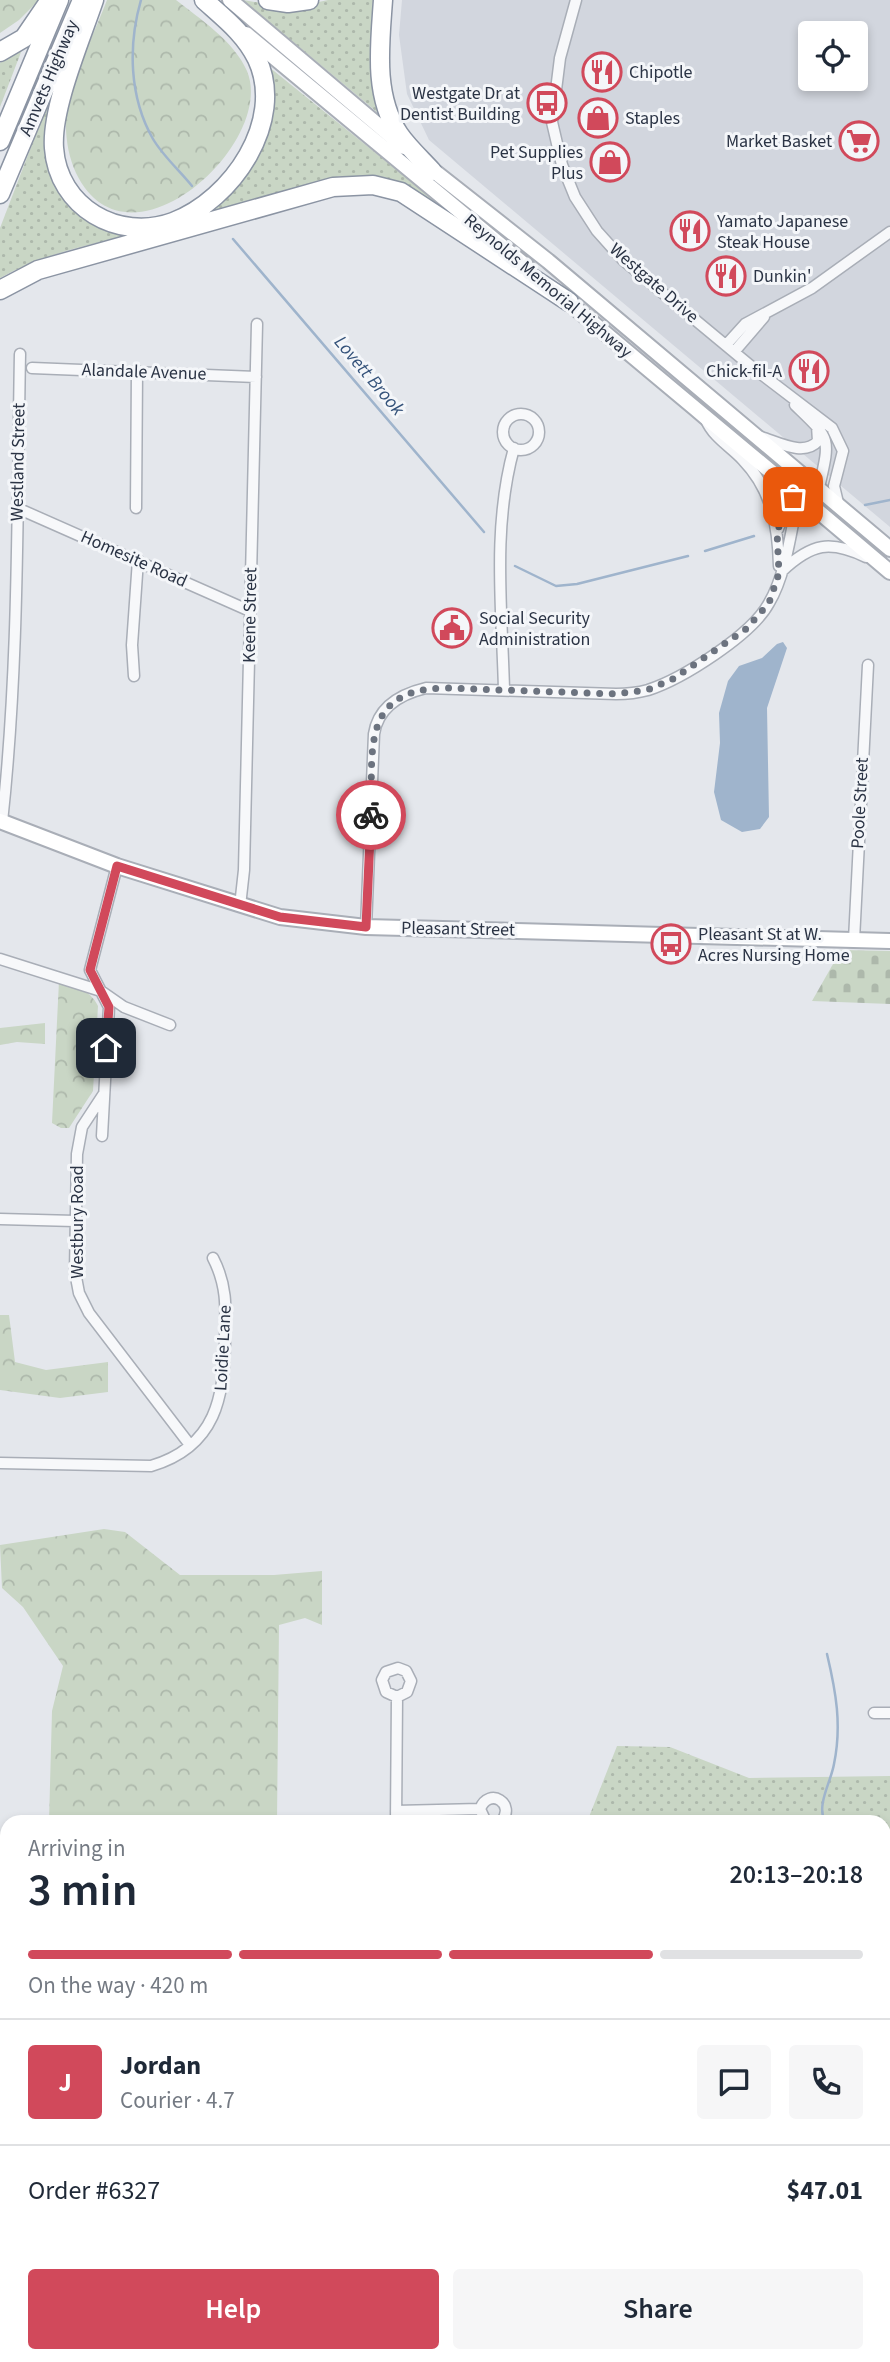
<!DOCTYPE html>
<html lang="en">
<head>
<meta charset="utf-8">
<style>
  :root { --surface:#fff; --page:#f6f6f7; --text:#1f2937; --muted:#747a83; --line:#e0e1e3; --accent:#d1495b }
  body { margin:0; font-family:"Source Sans 3",sans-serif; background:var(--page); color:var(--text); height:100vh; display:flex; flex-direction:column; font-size:26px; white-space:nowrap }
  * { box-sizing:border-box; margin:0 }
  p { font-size:23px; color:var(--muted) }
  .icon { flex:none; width:38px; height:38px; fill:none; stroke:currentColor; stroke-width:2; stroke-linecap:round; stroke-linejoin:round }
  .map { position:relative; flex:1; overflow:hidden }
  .side { position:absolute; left:0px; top:1815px; width:891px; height:548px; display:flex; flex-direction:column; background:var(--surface); border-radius:21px 21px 0 0; box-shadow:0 4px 10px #0003 }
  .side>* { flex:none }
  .tools { position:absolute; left:798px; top:21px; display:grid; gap:14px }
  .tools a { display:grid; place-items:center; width:70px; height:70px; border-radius:7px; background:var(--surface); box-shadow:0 4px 10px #0003; font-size:35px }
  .pin { position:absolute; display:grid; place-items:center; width:60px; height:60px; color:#fff; margin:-30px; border-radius:14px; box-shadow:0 4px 10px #0006 }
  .courier { position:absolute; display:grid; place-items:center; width:70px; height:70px; margin:-35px; border:5px solid #d1495b; border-radius:50%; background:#fff; color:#222; box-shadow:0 2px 9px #0007 }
  .head em { font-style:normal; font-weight:600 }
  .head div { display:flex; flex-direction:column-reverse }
  .head { display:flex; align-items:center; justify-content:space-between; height:119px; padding:0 28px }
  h1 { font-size:46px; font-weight:600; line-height:52px }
  .bar { display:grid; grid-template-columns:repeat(4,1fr); gap:10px 7px; align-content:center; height:84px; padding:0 28px }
  .bar i { height:9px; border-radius:5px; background:var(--line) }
  .bar .active { background:var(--accent) }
  .bar p { grid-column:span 4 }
  .line { display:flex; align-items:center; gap:18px; padding:0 28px; border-top:2px solid var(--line) }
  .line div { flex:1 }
  .round { display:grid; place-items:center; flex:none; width:74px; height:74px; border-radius:7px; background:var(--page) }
  .action { display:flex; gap:14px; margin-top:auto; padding:14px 28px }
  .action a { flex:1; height:80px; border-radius:7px; background:var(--accent); color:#fff; font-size:28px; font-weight:600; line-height:80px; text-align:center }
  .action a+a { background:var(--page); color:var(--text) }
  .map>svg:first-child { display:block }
  .built { fill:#d2d6de; fill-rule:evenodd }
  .grass { fill:url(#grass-dots) }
  .forest { fill:url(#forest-crowns) }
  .cemetery { fill:url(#cemetery-stones) }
  .water { fill:#9fb4cc }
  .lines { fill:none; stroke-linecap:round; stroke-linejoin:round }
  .stream { stroke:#9fb4cc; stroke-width:2.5 }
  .minor-casing { stroke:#a9aeb7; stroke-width:13 }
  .secondary-casing { stroke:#a9aeb7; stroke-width:18 }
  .motorway-casing { stroke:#8b94a3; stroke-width:21 }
  .minor { stroke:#f7f8fa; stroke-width:10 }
  .secondary { stroke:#fff; stroke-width:14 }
  .motorway { stroke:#fff; stroke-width:18 }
  .done { stroke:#6c737f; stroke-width:7; stroke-dasharray:0 12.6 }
  .route { stroke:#d1495b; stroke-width:9 }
  .labels { text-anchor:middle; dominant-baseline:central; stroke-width:6; stroke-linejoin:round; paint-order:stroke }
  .poi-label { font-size:18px; fill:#2b3445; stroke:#f4f6f9; text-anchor:start }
  .street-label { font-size:18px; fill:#2b3445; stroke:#f4f6f9 }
  .water-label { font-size:19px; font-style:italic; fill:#34527a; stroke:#f4f6f9 }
</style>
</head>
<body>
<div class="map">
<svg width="890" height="2362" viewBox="0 0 890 2362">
  <defs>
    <pattern id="grass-dots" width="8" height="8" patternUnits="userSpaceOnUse" patternTransform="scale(1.75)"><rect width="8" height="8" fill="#c9d6c5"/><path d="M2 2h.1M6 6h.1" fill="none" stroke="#adb8ab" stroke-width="1.8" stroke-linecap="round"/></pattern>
    <pattern id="forest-crowns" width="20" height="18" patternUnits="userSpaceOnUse" patternTransform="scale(1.75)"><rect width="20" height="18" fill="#c9d6c5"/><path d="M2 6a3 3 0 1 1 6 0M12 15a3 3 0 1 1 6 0" fill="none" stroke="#adb8ab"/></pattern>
    <pattern id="cemetery-stones" width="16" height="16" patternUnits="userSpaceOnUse" patternTransform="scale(1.75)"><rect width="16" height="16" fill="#c9d6c5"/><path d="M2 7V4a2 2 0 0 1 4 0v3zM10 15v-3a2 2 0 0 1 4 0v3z" fill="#adb8ab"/></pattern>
  </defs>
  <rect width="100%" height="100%" fill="#e4e7ec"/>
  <path class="built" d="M402,0H890V527L429,140L407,94L399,35ZM810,33H856V79H810Z"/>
  <path class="grass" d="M243,0L291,8L328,0H373C369,42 371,78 384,118Z
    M23,47L0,107V63Z
    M264,63L444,208L382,178L340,176L180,223L252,158Z
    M54,87L58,89C54,135 36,198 91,222C106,229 128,229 145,232C95,243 45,253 0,278V228Z
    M617,1746L670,1747L749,1778L890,1776V2362H600L485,2356H884V1822H587Z"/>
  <path class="forest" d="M0,0H39L19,20L0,33Z
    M107,0H176C200,19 234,41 247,71C277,143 127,280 76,173C66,151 63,123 69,100C77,66 95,32 107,0Z
    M59,981C75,987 90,989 98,1006L93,1091L69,1128H61L52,1123Z
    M45,1023V1044L17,1042L0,1045V1028Z
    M0,1315H9L15,1362L46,1370L108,1362V1392L60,1398L0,1390Z
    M104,1529L125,1532L180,1575H274L322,1571V1625L305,1618L279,1625L277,1822H49L52,1711L63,1666L23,1607L2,1588L0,1545Z"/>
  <path class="cemetery" d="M841,950L890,951V1004L812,1001Z"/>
  <path class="water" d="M783,642L787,648L767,708L769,817L760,829L742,832L721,820L714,792L720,743L719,713L728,681L739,666L762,658L777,644Z"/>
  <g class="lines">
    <path class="stream" d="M141,0C128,45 129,97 153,139C163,156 180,171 192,186
      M233,239L484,532
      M865,505L890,500
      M705,551L754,536
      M515,566L556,586L577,584L688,556
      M825,1822C816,1805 831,1782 834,1764C842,1725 836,1692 827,1654
      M679,2356L680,2362"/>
    <g class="minor-casing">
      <path id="minor" d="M576,0L560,58L552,122L562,165L575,197L597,231L623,260L752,367L832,428L843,451L834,486L838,503
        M726,345L745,324L812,288L890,232
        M734,352L764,317
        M32,368L256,377
        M795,405C829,438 831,436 820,483C818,493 815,501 818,511
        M503 432a18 18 0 1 1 36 0a18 18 0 1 1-36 0Z
        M706,420C714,438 730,446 743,460C772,490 778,526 779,566
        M761,437C778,442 804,457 818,441L817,426
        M17,508L250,611
        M136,508L137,371
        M778,529L788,502L800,493
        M782,571C812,543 830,540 866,557
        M134,676L132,645L138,560
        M504,690C502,609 492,527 514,448
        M2,822C19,667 17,510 20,354
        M240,906L244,870L257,324
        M366,927L374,734C378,707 401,694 426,688L616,694C627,694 637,693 648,690C682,679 752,635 769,603C788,571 792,521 801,484L799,473
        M854,940L868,665
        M0,959L101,991L124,1007L170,1025
        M103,1095L82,1127L77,1154L75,1272L79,1293L89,1313L190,1445
        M102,1136L109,1007L90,970L117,866
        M0,1219L75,1221
        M0,1463L151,1466C216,1447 225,1396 225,1337C226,1307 227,1285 213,1258
        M874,1713H890
        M396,1811L480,1809
        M396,1822L397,1697L407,1692L411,1681L406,1671L398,1668L386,1672L382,1680L386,1692L397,1697
        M486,1822L480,1809C489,1786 517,1804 501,1822
        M172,2362V2356
        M312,2362V2356"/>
    </g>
    <g class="secondary-casing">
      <path id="secondary" d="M230,0L404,147
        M246,34L527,267
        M425,164L548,261L890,549
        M561,296C671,389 781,479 890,572
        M0,821L117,866L280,917L366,927L890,941"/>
    </g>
    <g class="motorway-casing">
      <path id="motorway" d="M94,0C81,39 51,108 54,148C58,207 118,242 173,222C232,200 286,121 257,59C245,34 224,18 204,0
        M268,0L288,3L309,0
        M383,0C380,44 373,95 399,134C408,147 421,159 432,171
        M0,52L24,38L50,0
        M0,141L59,0
        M0,194L82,0
        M0,290L38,270L333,187L373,185L401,192L569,302"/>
    </g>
    <use href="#minor" class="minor"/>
    <use href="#secondary" class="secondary"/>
    <use href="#motorway" class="motorway"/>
  </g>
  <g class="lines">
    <path class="done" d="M371,815C373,751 360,689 445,688L616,694L647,690L673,679L746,629L769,603L779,573L777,532L788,502L793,497"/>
    <path class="route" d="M106,1048L109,1007L90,970L117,866L280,917L366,927L371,815"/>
  </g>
  <defs>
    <g id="restaurant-ring" transform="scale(2.0125)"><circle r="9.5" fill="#f4f6f9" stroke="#d1495b" stroke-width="1.5"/><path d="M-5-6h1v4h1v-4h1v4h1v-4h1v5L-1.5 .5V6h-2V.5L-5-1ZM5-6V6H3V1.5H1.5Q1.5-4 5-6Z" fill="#d1495b"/></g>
    <g id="bus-ring" transform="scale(2.0125)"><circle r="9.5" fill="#f4f6f9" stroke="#d1495b" stroke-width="1.5"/><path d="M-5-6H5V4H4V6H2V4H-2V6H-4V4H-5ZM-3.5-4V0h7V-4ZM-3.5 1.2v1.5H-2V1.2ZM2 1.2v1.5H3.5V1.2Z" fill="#d1495b"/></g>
    <g id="shop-ring" transform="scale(2.0125)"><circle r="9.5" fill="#f4f6f9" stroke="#d1495b" stroke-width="1.5"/><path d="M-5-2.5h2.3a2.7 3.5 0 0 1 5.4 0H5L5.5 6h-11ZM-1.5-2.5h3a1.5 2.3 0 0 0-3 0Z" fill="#d1495b"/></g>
    <g id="supermarket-ring" transform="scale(2.0125)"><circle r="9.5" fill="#f4f6f9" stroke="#d1495b" stroke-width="1.5"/><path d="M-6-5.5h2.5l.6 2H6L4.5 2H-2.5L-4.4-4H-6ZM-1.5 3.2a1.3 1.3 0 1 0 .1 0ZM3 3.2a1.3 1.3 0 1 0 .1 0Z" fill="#d1495b"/></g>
    <g id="civic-ring" transform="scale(2.0125)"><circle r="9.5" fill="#f4f6f9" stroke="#d1495b" stroke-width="1.5"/><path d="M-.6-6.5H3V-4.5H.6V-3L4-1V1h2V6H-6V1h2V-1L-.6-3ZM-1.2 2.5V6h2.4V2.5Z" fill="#d1495b"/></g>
  </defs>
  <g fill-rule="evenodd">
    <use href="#restaurant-ring" x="602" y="72"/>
    <use href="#bus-ring" x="547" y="103"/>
    <use href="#shop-ring" x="598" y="118"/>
    <use href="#supermarket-ring" x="859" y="141"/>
    <use href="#shop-ring" x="610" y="162"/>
    <use href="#restaurant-ring" x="690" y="231"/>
    <use href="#restaurant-ring" x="726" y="276"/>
    <use href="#restaurant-ring" x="809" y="371"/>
    <use href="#civic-ring" x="452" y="628"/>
    <use href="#bus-ring" x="671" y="944"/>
  </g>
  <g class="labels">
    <g class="poi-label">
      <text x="629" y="72">Chipotle</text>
      <text x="520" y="93" text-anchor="end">Westgate Dr at<tspan x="520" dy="21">Dentist Building</tspan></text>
      <text x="625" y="118">Staples</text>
      <text x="832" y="141" text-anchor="end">Market Basket</text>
      <text x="583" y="152" text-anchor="end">Pet Supplies<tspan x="583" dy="21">Plus</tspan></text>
      <text x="717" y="221">Yamato Japanese<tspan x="717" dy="21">Steak House</tspan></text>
      <text x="753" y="276">Dunkin'</text>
      <text x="782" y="371" text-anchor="end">Chick-fil-A</text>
      <text x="479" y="618">Social Security<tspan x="479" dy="21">Administration</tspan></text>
      <text x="698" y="934">Pleasant St at W.<tspan x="698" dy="21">Acres Nursing Home</tspan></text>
    </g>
    <g class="street-label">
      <text transform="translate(49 78) rotate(-67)">Amvets Highway</text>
      <text transform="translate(654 283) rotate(41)">Westgate Drive</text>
      <text transform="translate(548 286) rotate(40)">Reynolds Memorial Highway</text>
      <text transform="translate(144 372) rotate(2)">Alandale Avenue</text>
      <text transform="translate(18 462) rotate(-89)">Westland Street</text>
      <text transform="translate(134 559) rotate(24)">Homesite Road</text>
      <text transform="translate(250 615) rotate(-89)">Keene Street</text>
      <text transform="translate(860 803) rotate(-87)">Poole Street</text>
      <text transform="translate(458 929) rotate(1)">Pleasant Street</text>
      <text transform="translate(77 1222) rotate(-90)">Westbury Road</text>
      <text transform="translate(223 1348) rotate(-87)">Loidie Lane</text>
    </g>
    <g class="water-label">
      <text transform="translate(369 376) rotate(50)">Lovett Brook</text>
    </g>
  </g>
</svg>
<div class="tools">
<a><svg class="icon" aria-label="locate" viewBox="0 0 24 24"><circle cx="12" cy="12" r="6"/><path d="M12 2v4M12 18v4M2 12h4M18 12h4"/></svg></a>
</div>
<div class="pin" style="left:793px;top:497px;background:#ea580c"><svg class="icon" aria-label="bag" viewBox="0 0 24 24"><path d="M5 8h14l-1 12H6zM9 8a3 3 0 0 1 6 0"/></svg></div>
<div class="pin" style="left:106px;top:1048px;background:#1f2937"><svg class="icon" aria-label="home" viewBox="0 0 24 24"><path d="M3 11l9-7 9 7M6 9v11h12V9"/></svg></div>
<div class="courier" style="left:371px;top:815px"><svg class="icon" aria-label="bike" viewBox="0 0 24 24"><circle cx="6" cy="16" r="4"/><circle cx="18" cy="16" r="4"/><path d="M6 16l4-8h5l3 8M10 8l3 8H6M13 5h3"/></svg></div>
<section class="side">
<div class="head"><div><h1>3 min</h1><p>Arriving in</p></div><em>20:13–20:18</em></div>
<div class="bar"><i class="active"></i><i class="active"></i><i class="active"></i><i></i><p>On the way · 420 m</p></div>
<div class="line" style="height:126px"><b class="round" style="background:var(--accent);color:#fff">J</b><div><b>Jordan</b><p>Courier · 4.7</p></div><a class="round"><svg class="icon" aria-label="chat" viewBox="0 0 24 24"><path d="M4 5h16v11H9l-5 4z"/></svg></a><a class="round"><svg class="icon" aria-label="phone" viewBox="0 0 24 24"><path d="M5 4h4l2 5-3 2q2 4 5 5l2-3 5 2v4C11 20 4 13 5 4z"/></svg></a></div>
<div class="line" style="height:91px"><div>Order #6327</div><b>$47.01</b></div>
<div class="action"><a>Help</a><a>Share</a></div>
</section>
</div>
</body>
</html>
